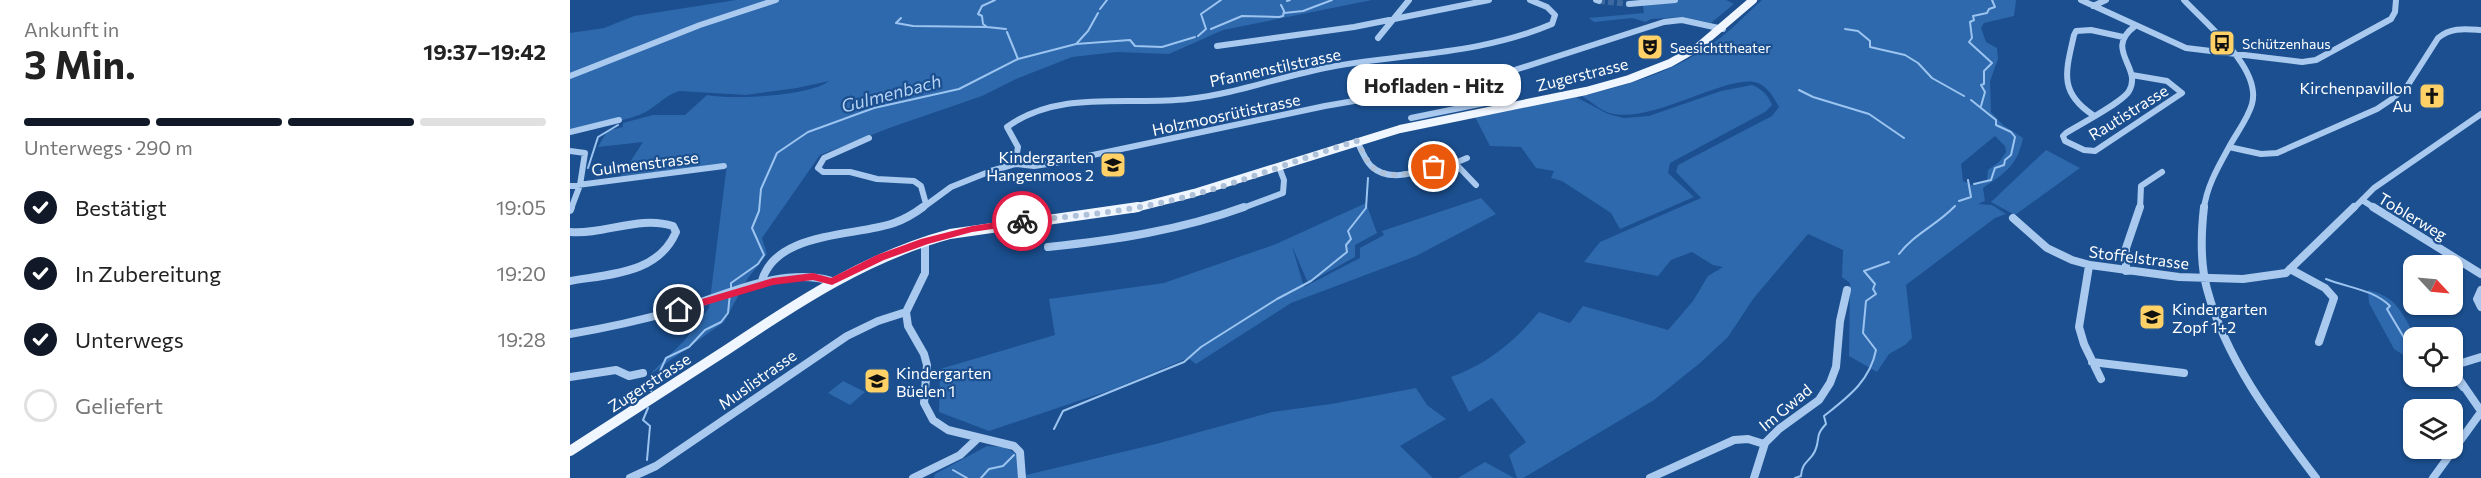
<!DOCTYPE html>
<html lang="de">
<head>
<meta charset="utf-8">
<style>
  :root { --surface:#fff; --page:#f6f6f6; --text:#222; --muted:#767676; --line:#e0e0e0; --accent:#111827 }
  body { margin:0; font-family:Commissioner,sans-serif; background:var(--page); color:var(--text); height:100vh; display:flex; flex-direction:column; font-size:22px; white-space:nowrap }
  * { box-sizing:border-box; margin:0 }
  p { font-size:20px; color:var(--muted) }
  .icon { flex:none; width:33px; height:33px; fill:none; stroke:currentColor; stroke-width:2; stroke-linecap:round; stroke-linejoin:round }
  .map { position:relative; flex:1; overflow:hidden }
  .details { display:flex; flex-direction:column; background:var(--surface); width:570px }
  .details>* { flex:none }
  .needle { width:39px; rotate:116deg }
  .buttons { position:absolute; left:1833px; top:255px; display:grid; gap:12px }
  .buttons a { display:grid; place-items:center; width:60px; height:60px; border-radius:12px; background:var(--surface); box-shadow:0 2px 4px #0004; font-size:30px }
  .pin { position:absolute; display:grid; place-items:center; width:51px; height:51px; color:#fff; margin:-26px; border:3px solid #fff; border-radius:50%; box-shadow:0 2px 6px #0007 }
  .courier { position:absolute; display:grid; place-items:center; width:60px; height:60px; margin:-30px; border:4px solid #e11d48; border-radius:50%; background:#fff; color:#222; box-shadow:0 2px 8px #0007 }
  .bubble { position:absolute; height:42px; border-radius:18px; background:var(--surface); box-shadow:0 2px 4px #0004; font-size:20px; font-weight:700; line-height:42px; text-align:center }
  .head em { font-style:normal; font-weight:700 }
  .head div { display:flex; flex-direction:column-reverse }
  .head { display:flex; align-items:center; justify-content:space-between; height:102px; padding:0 24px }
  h1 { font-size:39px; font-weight:700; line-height:45px }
  .bar { display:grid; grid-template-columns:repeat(4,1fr); gap:9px 6px; align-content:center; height:72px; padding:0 24px }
  .bar i { height:8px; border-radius:4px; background:var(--line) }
  .bar .active { background:var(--accent) }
  .bar p { grid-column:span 4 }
  ol { padding:0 24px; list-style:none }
  li { display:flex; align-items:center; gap:18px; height:66px }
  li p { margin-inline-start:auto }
  li .icon { padding:6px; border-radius:50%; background:var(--accent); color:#fff; stroke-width:4 }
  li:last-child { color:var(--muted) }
  li i { width:33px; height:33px; border:3px solid var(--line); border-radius:50% }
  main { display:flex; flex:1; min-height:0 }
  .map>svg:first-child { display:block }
  .green { fill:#2e69ad; fill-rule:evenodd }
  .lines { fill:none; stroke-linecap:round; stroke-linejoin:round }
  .stream { stroke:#9cc4f0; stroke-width:2 }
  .minor-tunnel { stroke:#3d69a0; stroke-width:6; stroke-dasharray:6 3; stroke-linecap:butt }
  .minor-far1 { stroke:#a9c9ee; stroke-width:6 }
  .minor { stroke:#a9c9ee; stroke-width:8 }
  .major-far1 { stroke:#f0f6ff; stroke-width:8 }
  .major { stroke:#f0f6ff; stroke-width:10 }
  .route { fill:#e11d48 }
  .done { stroke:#afc1d8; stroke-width:6; stroke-dasharray:0 10.8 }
  .labels { text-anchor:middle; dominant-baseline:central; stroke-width:4.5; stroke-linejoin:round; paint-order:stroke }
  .far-poi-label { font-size:14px; fill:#fff; stroke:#1b4f8f; text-anchor:start }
  .street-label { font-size:16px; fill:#fff; stroke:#1b4f8f }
  .poi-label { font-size:16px; fill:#fff; stroke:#1b4f8f; text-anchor:end }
  .water-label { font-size:18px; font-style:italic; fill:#b5d3f5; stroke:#1b4f8f }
</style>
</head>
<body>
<main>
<section class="details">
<div class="head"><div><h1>3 Min.</h1><p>Ankunft in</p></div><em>19:37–19:42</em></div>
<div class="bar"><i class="active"></i><i class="active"></i><i class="active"></i><i></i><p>Unterwegs · 290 m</p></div>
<ol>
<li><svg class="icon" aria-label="check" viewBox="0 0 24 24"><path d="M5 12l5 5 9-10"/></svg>Bestätigt<p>19:05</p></li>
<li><svg class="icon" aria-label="check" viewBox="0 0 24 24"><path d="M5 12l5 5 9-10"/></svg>In Zubereitung<p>19:20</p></li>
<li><svg class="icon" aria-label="check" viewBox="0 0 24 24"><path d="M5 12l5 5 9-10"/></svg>Unterwegs<p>19:28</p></li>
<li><i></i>Geliefert</li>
</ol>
</section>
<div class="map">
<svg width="1911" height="478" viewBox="0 0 1911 478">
  <rect width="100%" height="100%" fill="#1b4f8f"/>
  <path class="green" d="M166,0H200L0,75V33L34,28L64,16Z
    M206,0H802L653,30L599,54L547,52L502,57L446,79L412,96L322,127L250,155L192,238L197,254L178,278L154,322L77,377L114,341L139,308L157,164L51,176L73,142L28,147L37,131L53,127V123L83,115H115L137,95C162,100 241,96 259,81L227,88L176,95L109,91C93,96 85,109 69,115C48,123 23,125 0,130V76Z
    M1072,0H1156L1164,4L1141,23L1112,17L1081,19L1076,22L1062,18L1024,22L1019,18L1074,13Z
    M1192,0H1446L1444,16L1414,23L1411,28L1416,42L1427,48L1428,59L1420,81L1421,112L1433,125L1453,138C1447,166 1436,172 1413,188L1415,201L1408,204L1422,205L1436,214L1425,218L1336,285L1342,338L1335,345L1319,354L1307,372L1279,356L1280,283L1272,277L1273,250L1238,234L1183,299L1158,337L1130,363L1084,400L953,478H947L939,455L956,442L922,398L899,412L881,377C917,364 944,342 969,312L1000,323L1013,306L1098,330L1123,301L1138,276L1153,267L1143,265L1122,252L1101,260L1088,276L1014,262L1030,242L1131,198L1106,172L1108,165L1202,116L1209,107C1204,98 1198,87 1188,83C1161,72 1086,122 1044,114C1033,113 1022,102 1012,96C1056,85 1098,74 1136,48C1157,35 1174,16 1192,0ZM1425,136L1435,146L1436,152L1430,161L1418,170L1417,180L1402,185L1393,181L1391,164Z
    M1182,85C1192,89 1198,95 1202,105L1195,112L1100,163L1098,173L1124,197L1050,229L1041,213L992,181L981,178L984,171L966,168L951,147L920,146L905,117L1006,97L1038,114L1054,118L1079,116L1151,91Z
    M1476,150L1510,168L1445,215L1421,202Z
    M911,198L926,214L846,256L721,303L626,364L618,358L544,389L419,431L369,412L370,369L485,335L479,299L594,283L706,244L796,203L807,233L785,245V257L738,283L722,246L734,287L790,258V248L814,235L812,231Z
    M1798,290C1828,297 1831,313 1846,337L1844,338L1843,361L1824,349L1799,303Z
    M273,381L295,392L280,405L258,393Z
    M846,388L857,405L876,419L830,446L863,478H452V476L586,444L702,412L761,404Z
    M417,446L434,447L447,454L451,478H364L365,474Z
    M915,462L944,478H888Z"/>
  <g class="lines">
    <path class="stream" d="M425,0L412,6L408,14L412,16L413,24L417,27L436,29
      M717,1L720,0
      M530,9L537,0
      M714,13L733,11L762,0
      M331,18L326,23L343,26L417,27
      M641,29L672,16L709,17L713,16L714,11L711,5
      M1275,29L1288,31L1300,41V47L1335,55L1348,63L1362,78L1394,96
      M437,32L448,59
      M628,36L636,29L631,14L651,0
      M507,43L518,31L528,13
      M1229,90L1243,97L1299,114L1334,138
      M1401,100L1426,120V125L1441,132L1445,137L1441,155L1435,160L1434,165L1425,168L1421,180L1404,184
      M1411,106L1415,92L1411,85L1414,84V71L1422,63L1399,42L1402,38L1400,22L1404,20L1403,16L1417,13L1419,9L1425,7L1422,0
      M18,168L28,137L48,125
      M1389,201L1401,197L1398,180
      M1329,254C1344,234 1367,225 1385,206
      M1756,279C1778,288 1803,289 1820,306L1817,309L1836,341L1844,348
      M161,288V283L188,264L194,255L182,228L189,211L191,189L207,153L238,132L304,108L389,89L448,59L506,44L560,40L565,46L592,47L625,37
      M1879,376L1892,390
      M81,391L96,358L119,347L135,330L151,322L158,313L160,293
      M484,429L493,411L614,362L631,347L707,299L741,281L777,252L776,245L781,239L778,231L796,208L798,178
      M77,460L80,426L73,420L78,408
      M383,470L397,478
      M411,478L419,469L433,466L444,455
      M1225,478L1231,476C1232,461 1240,462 1245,451C1251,437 1244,437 1256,424L1254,416C1278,397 1300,381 1306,350L1293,333L1296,301L1306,294L1303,289L1305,284L1294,271L1319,262"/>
    <path class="minor-tunnel" d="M1029,1L1059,4"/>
    <path class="minor-far1" d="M1026,0L1029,1
      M1511,0L1616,48L1732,62L1746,60L1821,19L1825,12L1826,0
      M1614,0C1636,24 1692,68 1682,104C1678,119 1665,135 1658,149C1648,167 1636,188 1634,209
      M1059,4L1105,0
      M1523,6L1536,0
      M808,38L839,0
      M647,46L784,27L919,0
      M1562,75L1597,81L1612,93L1525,151L1514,150L1495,141L1493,136L1496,133C1509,125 1553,102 1559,91C1573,67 1533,50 1565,26
      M0,76L130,25L206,0
      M1523,115C1488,92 1496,71 1504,35L1506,31L1521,30L1553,37
      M841,118L934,99L937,94L927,75
      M0,132L49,120
      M299,138L254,158L248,168L253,172H280L307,179L344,181L351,186L356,204
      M787,141C791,149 795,160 801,166C823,187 859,166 884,162L906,185
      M1659,147L1691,154L1707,153L1807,109L1822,99L1838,85L1868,38C1881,27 1895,29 1911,30
      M0,151L15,153L10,185L1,209
      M885,163L897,158
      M445,164L448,147L437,127C489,89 558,106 618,99C666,94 712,76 760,67C837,53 909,55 982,24L985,15L977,7L960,0
      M0,186L154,166
      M1792,200L1806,209
      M351,209L381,187L421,171L445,164L464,166L485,163L755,106L923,77L1094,22L1112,20L1153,29
      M670,209L713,193L714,180L709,167
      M1570,209L1571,186L1592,172
      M1783,209L1804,188L1911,114"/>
    <path class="minor" d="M1634,207C1631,233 1630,263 1637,289C1656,360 1702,420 1746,478
      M1803,207L1911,274
      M0,210L1,207
      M1443,218L1477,248L1502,260L1520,265L1609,277L1673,279L1716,273L1784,207
      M0,232C35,235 69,215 103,226L106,232C88,274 40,274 0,281
      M355,241V273L336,312L338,326L354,354L357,365L354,403L363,420L378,430L444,446L450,452L452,478
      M478,247C545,240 611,230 674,207
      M1519,266L1509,327L1514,344L1531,379
      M1720,269L1755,288L1764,298L1749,342
      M1556,271V248L1570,207
      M191,284C203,231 283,237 324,223C335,219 345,213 353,207
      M1911,290L1907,299L1911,307
      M0,334C36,328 72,320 107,310C155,296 211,266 262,281
      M1522,362L1614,373
      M1882,366L1911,357
      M1882,369L1911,411
      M0,377L46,370L59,376L73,373
      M60,478L86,466L277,336L308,321L336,312
      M343,478L390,455L408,438
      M1080,478L1164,440L1178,439L1194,444
      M1184,478L1195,443L1209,429L1249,400L1260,383L1266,367L1270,321L1277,290
      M1863,478L1911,412"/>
    <path class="major-far1" d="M561,209L624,193L830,129L1016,91L1059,79L1100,63L1128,47L1183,0"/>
    <path class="major" d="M0,451C52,417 105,383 158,349C228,302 298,256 380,234L568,207"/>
  </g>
  <path class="route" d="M452,218L456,219V224L402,232L358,244L314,260L262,285L243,280L203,285L109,313L103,310L105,307L203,278L243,273L261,278L307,255L351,239L402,226Z"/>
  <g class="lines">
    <path class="done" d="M452,221C505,216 556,212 607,199C669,184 727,159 787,141C791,149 796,160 802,167C818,181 846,173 864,167"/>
  </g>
  <defs>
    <g id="bus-square" transform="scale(1.35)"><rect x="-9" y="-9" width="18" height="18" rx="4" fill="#ffd166" stroke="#1b4f8f"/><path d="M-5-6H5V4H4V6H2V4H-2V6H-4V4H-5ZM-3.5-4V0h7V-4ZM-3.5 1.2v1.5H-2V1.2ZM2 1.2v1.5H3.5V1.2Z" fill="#111"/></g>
    <g id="theatre-square" transform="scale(1.35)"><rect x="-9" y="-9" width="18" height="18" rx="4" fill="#ffd166" stroke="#1b4f8f"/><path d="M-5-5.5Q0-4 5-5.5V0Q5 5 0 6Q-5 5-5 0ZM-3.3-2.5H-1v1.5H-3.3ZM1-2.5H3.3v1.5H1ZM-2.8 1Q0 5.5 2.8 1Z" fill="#111"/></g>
    <g id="church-square" transform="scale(1.35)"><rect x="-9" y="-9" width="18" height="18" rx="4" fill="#ffd166" stroke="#1b4f8f"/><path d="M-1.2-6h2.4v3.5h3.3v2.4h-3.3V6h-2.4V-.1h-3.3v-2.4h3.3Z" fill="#111"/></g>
    <g id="school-square" transform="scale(1.35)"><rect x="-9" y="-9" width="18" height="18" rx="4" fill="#ffd166" stroke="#1b4f8f"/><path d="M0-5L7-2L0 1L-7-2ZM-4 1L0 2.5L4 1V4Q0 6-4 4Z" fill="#111"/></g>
  </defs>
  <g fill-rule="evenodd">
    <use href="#bus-square" x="1652" y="43"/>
    <use href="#theatre-square" x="1080" y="47"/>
    <use href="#church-square" x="1862" y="96"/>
    <use href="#school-square" x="543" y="165"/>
    <use href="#school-square" x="1582" y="317"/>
    <use href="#school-square" x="307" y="381"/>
  </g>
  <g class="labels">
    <g class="far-poi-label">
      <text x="1672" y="43">Schützenhaus</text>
      <text x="1100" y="47">Seesichttheater</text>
    </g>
    <g class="street-label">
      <text transform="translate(705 67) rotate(-12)">Pfannenstilstrasse</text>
      <text transform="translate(1012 74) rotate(-14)">Zugerstrasse</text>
      <text transform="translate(1558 112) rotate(-32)">Rautistrasse</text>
      <text transform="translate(656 114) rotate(-12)">Holzmoosrütistrasse</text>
      <text transform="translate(75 163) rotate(-7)">Gulmenstrasse</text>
      <text transform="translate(1843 216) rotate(31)">Toblerweg</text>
      <text transform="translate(1569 257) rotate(7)">Stoffelstrasse</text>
      <text transform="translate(187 379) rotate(-35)">Muslistrasse</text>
      <text transform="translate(79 382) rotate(-33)">Zugerstrasse</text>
      <text transform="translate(1215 407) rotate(-40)">Im Gwad</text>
    </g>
    <g class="poi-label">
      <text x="1842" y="87">Kirchenpavillon<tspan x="1842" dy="18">Au</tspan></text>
      <text x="524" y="156">Kindergarten<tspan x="524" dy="18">Hangenmoos 2</tspan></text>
      <text x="1602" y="308" text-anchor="start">Kindergarten<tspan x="1602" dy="18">Zopf 1+2</tspan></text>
      <text x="326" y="372" text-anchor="start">Kindergarten<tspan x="326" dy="18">Büelen 1</tspan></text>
    </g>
    <g class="water-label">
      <text transform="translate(321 93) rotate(-15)">Gulmenbach</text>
    </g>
  </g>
</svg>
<div class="buttons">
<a><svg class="needle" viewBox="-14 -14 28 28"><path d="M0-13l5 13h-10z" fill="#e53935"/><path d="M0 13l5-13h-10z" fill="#767676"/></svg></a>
<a><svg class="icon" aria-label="locate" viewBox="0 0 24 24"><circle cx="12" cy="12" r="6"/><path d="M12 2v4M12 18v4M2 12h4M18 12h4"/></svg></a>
<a><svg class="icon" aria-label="layers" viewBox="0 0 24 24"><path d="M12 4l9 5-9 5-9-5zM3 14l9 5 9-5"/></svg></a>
</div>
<div class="pin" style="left:864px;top:167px;background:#ea580c"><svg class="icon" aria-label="bag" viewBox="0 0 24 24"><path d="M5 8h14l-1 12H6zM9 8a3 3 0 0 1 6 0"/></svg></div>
<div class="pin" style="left:109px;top:310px;background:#1f2937"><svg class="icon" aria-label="home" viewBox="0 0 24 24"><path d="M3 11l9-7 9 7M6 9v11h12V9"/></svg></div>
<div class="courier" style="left:452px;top:221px"><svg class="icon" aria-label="bike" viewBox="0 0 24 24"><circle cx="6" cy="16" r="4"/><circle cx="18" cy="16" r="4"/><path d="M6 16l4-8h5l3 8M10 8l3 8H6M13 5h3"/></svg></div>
<div class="bubble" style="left:777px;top:64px;width:174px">Hofladen - Hitz</div>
</div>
</main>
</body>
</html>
